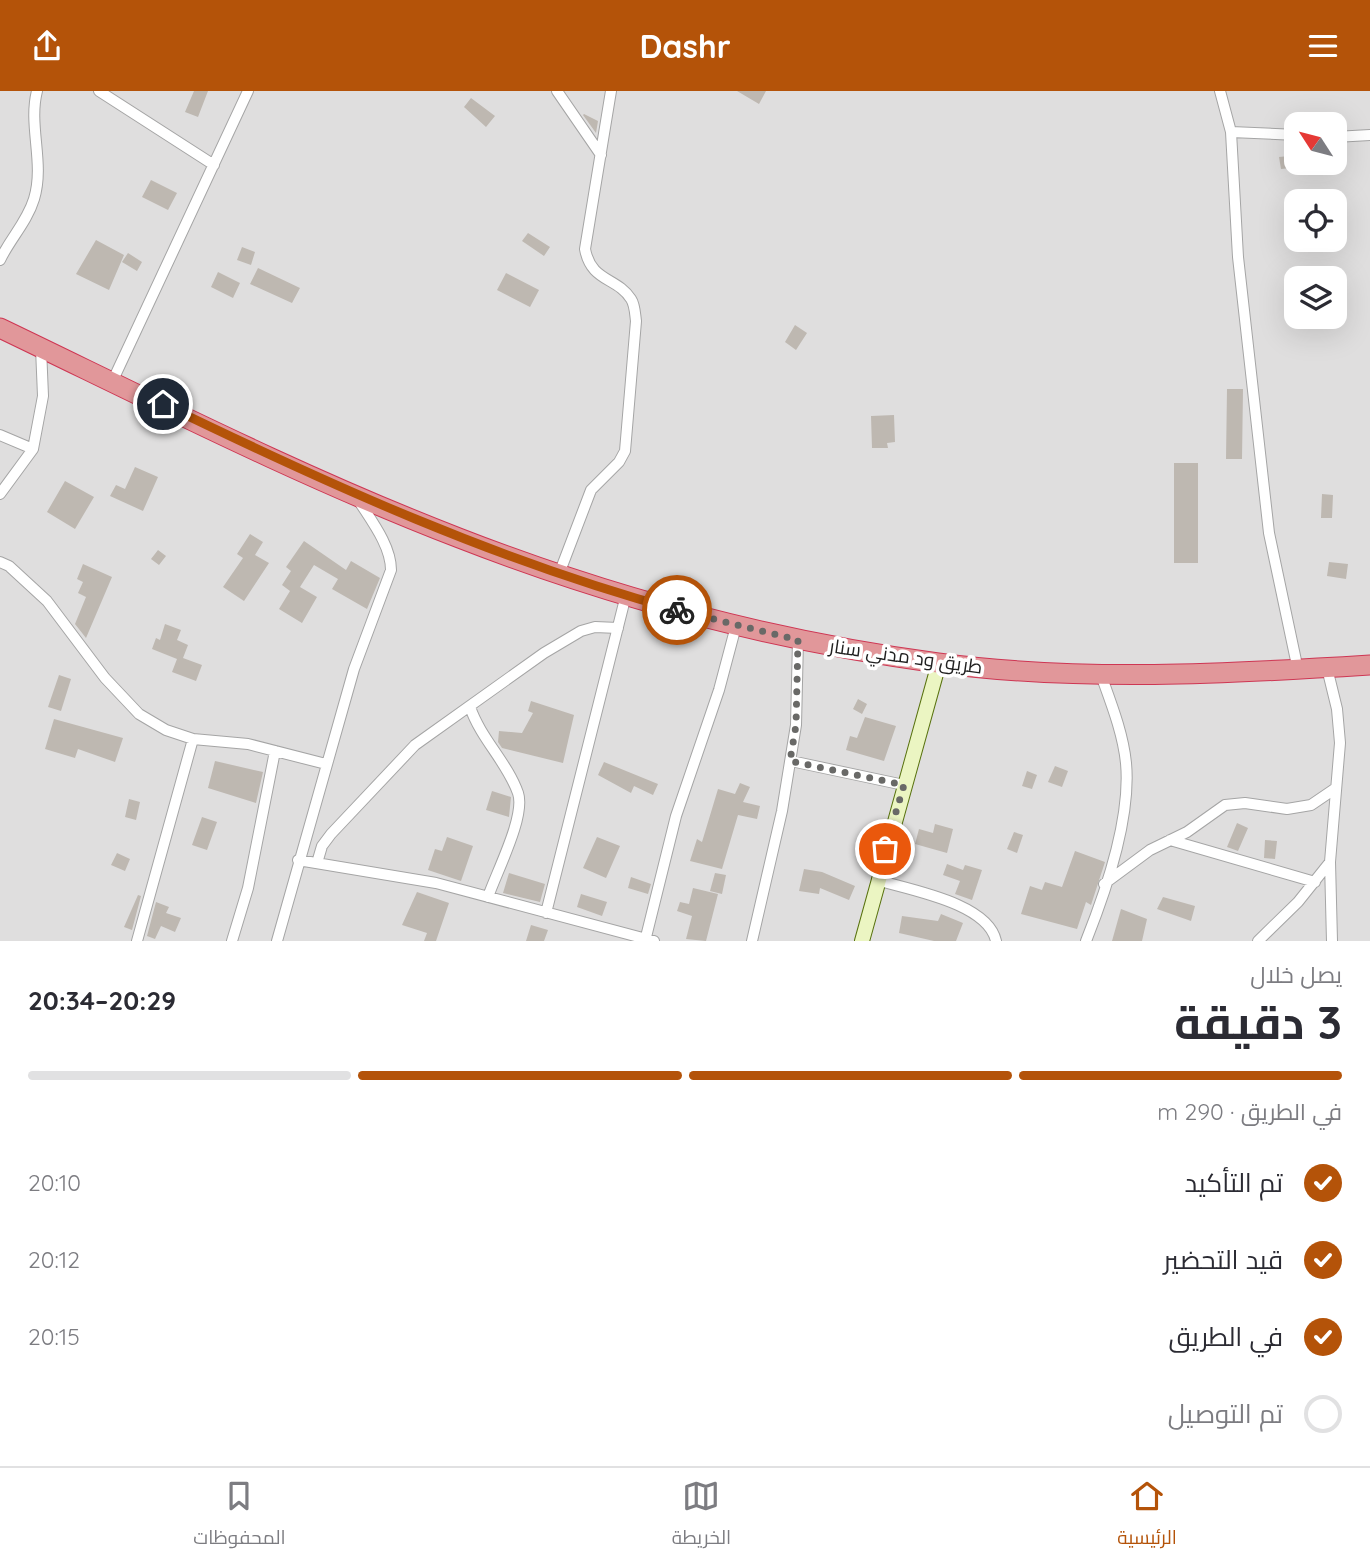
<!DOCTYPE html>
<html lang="ar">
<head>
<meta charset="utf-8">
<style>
  :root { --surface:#fff; --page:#f7f7f7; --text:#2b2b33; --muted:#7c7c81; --line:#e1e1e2; --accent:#b45309 }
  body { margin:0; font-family:Quicksand,Cairo,sans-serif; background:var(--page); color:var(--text); direction:rtl; height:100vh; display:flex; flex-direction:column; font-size:26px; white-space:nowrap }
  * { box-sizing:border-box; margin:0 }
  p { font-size:23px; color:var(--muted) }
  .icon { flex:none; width:38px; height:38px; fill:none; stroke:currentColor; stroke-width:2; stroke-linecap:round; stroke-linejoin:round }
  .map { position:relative; height:850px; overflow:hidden; direction:ltr }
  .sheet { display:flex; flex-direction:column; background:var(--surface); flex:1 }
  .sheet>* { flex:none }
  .needle { width:46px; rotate:306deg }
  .tools { position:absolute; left:1284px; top:21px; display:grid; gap:14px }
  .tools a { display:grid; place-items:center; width:63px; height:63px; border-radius:14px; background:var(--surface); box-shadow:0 7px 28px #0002; font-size:35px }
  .pin { position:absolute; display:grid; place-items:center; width:60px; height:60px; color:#fff; margin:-30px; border:4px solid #fff; border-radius:50%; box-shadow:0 2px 7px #0007 }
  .courier { position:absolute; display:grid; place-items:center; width:70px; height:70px; margin:-35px; border:5px solid #b45309; border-radius:50%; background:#fff; color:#222; box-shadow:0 2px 9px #0007 }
  .headline em { font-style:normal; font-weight:700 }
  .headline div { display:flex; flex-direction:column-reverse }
  .headline { display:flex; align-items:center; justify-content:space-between; height:119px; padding:0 28px }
  h1 { font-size:46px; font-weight:700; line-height:52px }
  .bar { display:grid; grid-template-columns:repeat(4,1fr); gap:10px 7px; align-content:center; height:84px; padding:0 28px }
  .bar i { height:9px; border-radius:5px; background:var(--line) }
  .bar .on { background:var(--accent) }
  .bar p { grid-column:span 4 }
  ol { padding:0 28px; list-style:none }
  li { display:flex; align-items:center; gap:21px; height:77px }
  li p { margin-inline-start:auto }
  li .icon { padding:7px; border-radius:50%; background:var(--accent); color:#fff; stroke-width:4 }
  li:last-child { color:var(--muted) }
  li i { width:38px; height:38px; border:4px solid var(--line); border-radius:50% }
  header { display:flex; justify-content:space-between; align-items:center; height:91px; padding:0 28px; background:var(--accent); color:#fff; font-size:32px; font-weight:700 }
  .tab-bar { display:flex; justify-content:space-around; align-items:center; height:98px; border-top:2px solid var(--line); background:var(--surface); font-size:19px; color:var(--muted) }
  .tab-bar a { display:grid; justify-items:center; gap:4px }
  .tab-bar .on { color:var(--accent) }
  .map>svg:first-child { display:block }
  .residential { fill:#dfdede; fill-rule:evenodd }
  .building { fill:#beb8b1 }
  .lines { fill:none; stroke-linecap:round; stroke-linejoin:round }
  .street-casing { stroke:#a5a5a5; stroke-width:12 }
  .secondary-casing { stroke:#58720e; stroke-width:16 }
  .highway-casing { stroke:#ce3653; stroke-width:21 }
  .street { stroke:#fff; stroke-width:10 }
  .secondary { stroke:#ebf5c2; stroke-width:14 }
  .highway { stroke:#e1979a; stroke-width:19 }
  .done { stroke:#696967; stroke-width:7; stroke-dasharray:0 12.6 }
  .route { stroke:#b45309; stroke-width:9 }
  .labels { text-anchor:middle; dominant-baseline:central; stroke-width:7; stroke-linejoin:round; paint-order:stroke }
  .street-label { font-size:19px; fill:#212121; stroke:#fff }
</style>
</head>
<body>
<header><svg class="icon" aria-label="menu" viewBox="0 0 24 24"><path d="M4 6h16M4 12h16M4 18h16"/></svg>Dashr<svg class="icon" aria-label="share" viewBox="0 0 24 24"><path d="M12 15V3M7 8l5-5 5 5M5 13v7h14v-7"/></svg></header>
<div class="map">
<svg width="1370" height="850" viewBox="0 0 1370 850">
  <rect width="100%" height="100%" fill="#f0efe8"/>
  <path class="residential" d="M0,0H1370V850H0ZM1297,33H1335V72H1297ZM1297,110H1335V149H1297ZM1297,187H1335V226H1297Z"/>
  <path class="building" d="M194,0H208L198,26L185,21Z
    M737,0H766L759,13Z
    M471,7L495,25L486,36L464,16Z
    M584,23L598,30L596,42L583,24Z
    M1289,65L1291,77L1281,78L1279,66Z
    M151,89L177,102L168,119L142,106Z
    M528,142L550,156L544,165L522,150Z
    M96,149L124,164L109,199L76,183Z
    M242,156L255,161L251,174L237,169Z
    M128,162L142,171L137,180L122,171Z
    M258,177L300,197L292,212L250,193Z
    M218,181L240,192L233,207L211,196Z
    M506,182L539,199L530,216L497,199Z
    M795,234L807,242L796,259L785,251Z
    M1227,298H1243L1242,368H1226Z
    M894,324L895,351L887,352L888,357H872L871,325Z
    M1174,372H1198V472H1174Z
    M135,376L158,386L143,420L110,405L116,394L125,398Z
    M65,390L94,406L75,438L47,421Z
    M1322,403L1333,404L1332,427H1321Z
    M250,443L263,451L255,464L269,472L244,510L223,496L243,467L237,463Z
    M304,450L346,479L351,470L380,487L367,518L332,498L338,488L314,474L300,496L317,506L302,532L279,518L290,500L282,494L291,480L286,476Z
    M158,459L166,465L159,474L151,468Z
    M1329,471L1348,473L1346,488L1327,485Z
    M83,473L112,486L86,547L75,533L86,506L78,502L83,491L77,488Z
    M165,533L181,539L177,549L188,554L183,567L202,574L196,590L172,581L177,568L152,558L156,547L160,549Z
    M59,584L71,588L61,620L48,616Z
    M858,608L867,613L862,623L853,618Z
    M531,610L574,624L563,672L502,657L498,651L499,640L522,642L533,622L528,620Z
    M865,626L896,635L884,670L846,659L850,645L857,647Z
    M54,628L123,647L115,671L78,658L75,667L45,658Z
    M215,670L263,681L256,712L208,697Z
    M604,671L658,693L653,704L634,695L631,702L598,684Z
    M1055,675L1068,680L1062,696L1048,691Z
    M1027,680L1037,684L1032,698L1022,695Z
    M740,692L750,696L743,711L760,715L757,728L738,724L722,778L690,770L697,748L702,751L718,698L735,703Z
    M492,700L511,706L509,726L486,719Z
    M129,708L140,711L136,729L125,726Z
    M202,726L217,731L207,759L192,754Z
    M1237,732L1248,737L1238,760L1227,756Z
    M935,733L953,738L947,762L915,753L919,738L933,742Z
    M1014,741L1023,744L1017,762L1007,758Z
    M447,746L473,755L461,790L428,779L435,758L442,760Z
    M597,746L620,755L606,787L583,777Z
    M1265,749L1277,750L1275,768L1264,767Z
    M1075,760L1105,771L1091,814L1086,811L1077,838L1021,823L1030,795L1042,799L1045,791L1062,796Z
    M117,762L130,768L125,780L111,774Z
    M947,773L963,779L965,774L982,779L972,809L955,803L960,790L943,784Z
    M804,778L822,781L855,795L849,809L820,797L819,803L799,800Z
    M509,782L545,793L540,811L503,802Z
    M715,782L726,784L722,803L710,800Z
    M631,786L651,793L648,803L628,797Z
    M693,797L718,803L706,850L686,848L692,825L677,820L680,811L689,813Z
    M417,801L449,812L436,850H424L427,842L402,834Z
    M581,803L607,811L602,825L577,816Z
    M138,804L141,805L132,839L124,836Z
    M1163,806L1195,815L1191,830L1157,818Z
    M156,811L169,816L166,822L181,827L175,841L161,835L155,848L147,845Z
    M1121,818L1147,828L1142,850H1112Z
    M941,823L963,832L956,850H934L899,842L902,825L938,830Z
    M531,834L548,839L544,850H526Z"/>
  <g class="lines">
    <g class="street-casing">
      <path id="street" d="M99,0L214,74
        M557,0L601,64
        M1220,0L1231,41L1238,166L1269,442L1298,579
        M1231,41L1297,44
        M1335,46L1370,44
        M0,169C10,148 27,131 34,108C45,72 28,35 37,0
        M113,289L248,0
        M0,344L33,358
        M0,403L33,358L43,305L41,257
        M0,471L9,475L47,510L105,587L139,623L166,639L193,648L248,653L326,673
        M559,483L591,399L619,371L625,360L636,230C635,223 635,214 631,208C617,186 591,191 585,158L611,0
        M1327,577L1337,618L1340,652L1330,771L1332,850
        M470,616C481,648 507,671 518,702C526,725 496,782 488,806
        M791,670L904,694
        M1170,749L1315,791
        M298,769L436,792L654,850
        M317,772L322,755L331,743L415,654L544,562L581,540L595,536L618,537
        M877,789C910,799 988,812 996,850
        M1104,793L1150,759L1187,741L1225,714L1245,712L1287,718L1311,714L1336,697
        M546,822L626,504
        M137,850L193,648
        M232,850L248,797L275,660
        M277,850L354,578L391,479C391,454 370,428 357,407
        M645,850L676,725L719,599L736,535
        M752,850L782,720L796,634L798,549
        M1086,850C1106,800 1131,725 1126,672C1123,642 1111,612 1101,584
        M1258,850L1298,811L1330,771"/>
    </g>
    <g class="secondary-casing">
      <path id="secondary" d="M862,850L939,572"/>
    </g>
    <g class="highway-casing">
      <path id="highway" d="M0,237C150,309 303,387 459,447C613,507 774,550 938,572C1082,591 1226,583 1370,574"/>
    </g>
    <use href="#street" class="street"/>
    <use href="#secondary" class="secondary"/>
    <use href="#highway" class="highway"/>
  </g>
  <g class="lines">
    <path class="done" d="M677,519L798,549L796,634L790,670L904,694L885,758"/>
    <path class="route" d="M163,313C330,394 498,470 677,519"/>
  </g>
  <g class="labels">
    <g class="street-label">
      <text transform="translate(906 565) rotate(8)">طريق ود مدني سنار</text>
    </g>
  </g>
</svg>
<div class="tools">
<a><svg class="needle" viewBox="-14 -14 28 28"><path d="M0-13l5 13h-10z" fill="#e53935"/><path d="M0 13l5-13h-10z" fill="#7c7c81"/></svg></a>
<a><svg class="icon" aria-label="locate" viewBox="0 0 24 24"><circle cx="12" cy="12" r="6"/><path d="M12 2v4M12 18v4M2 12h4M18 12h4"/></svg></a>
<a><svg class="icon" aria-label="layers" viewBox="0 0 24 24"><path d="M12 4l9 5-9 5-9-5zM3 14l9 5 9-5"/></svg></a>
</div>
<div class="pin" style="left:885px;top:758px;background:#ea580c"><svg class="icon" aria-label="bag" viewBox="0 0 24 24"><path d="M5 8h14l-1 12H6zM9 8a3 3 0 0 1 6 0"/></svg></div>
<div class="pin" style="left:163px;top:313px;background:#1f2937"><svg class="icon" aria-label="home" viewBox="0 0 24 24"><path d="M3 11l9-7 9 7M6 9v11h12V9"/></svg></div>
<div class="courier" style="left:677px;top:519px"><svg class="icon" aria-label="bike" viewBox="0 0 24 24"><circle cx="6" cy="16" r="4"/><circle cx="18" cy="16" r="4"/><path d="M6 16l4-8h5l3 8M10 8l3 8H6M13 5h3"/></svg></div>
</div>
<section class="sheet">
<div class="headline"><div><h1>3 دقيقة</h1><p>يصل خلال</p></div><em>20:29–20:34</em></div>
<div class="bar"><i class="on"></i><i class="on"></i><i class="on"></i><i></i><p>في الطريق · 290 m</p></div>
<ol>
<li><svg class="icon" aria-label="check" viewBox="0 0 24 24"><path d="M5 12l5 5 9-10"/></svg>تم التأكيد<p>20:10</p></li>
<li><svg class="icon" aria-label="check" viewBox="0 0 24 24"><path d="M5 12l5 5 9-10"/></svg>قيد التحضير<p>20:12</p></li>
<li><svg class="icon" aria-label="check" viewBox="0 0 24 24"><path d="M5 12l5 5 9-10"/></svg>في الطريق<p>20:15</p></li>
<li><i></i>تم التوصيل</li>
</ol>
</section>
<nav class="tab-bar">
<a class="on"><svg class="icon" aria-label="home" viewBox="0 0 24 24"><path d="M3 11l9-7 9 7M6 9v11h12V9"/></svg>الرئيسية</a>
<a><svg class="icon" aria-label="map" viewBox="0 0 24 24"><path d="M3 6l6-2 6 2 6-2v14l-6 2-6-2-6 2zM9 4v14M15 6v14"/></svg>الخريطة</a>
<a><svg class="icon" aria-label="saved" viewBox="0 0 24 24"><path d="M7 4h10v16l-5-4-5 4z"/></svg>المحفوظات</a>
</nav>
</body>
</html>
